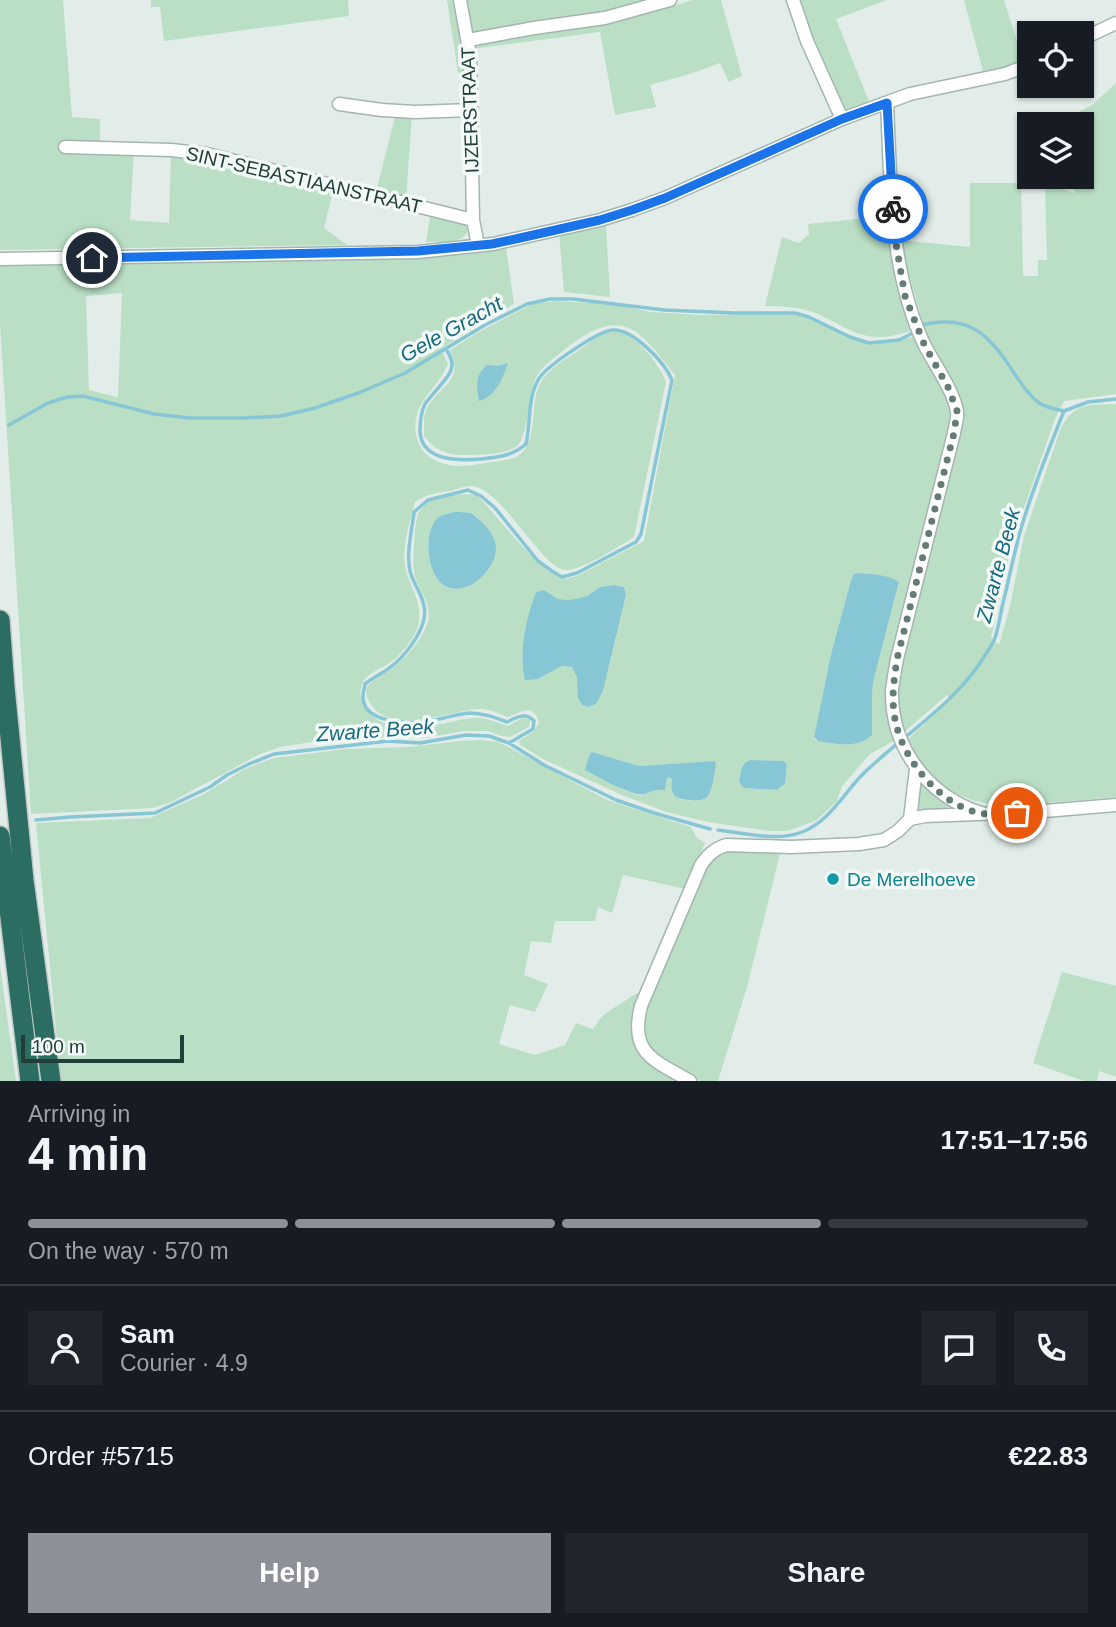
<!DOCTYPE html>
<html lang="en">
<head>
<meta charset="utf-8">
<style>
  :root { --surface:#171b24; --page:#20242c; --text:#f1f3f6; --muted:#9ea1a6; --line:#363941; --accent:#8c9099 }
  body { margin:0; font-family:Arial,sans-serif; background:var(--page); color:var(--text); height:100vh; display:flex; flex-direction:column; font-size:26px; white-space:nowrap }
  * { box-sizing:border-box; margin:0 }
  p { font-size:23px; color:var(--muted) }
  .icon { flex:none; width:38px; height:38px; fill:none; stroke:currentColor; stroke-width:2; stroke-linecap:round; stroke-linejoin:round }
  .map { position:relative; height:1081px; overflow:hidden }
  .side { display:flex; flex-direction:column; background:var(--surface); flex:1 }
  .side>* { flex:none }
  .controls { position:absolute; left:1017px; top:21px; display:grid; gap:14px }
  .controls a { display:grid; place-items:center; width:77px; height:77px; border-radius:0px; background:var(--surface); box-shadow:0 2px 5px #0004; font-size:35px }
  .scale { position:absolute; left:21px; bottom:18px; width:163px; box-sizing:border-box; padding-left:7px; border:4px solid #213f38; border-top:0; font-size:19px; line-height:24px; white-space:nowrap; color:#213f38; -webkit-text-stroke:5px #f3f9f6; paint-order:stroke }
  .pin { position:absolute; display:grid; place-items:center; width:60px; height:60px; color:#fff; margin:-30px; border:4px solid #fff; border-radius:50%; box-shadow:0 2px 7px #0007 }
  .courier { position:absolute; display:grid; place-items:center; width:70px; height:70px; margin:-35px; border:5px solid #1a73e8; border-radius:50%; background:#fff; color:#222; box-shadow:0 2px 9px #0007 }
  .headline em { font-style:normal; font-weight:600 }
  .headline div { display:flex; flex-direction:column-reverse }
  .headline { display:flex; align-items:center; justify-content:space-between; height:119px; padding:0 28px }
  h1 { font-size:46px; font-weight:600; line-height:52px }
  .bar { display:grid; grid-template-columns:repeat(4,1fr); gap:10px 7px; align-content:center; height:84px; padding:0 28px }
  .bar i { height:9px; border-radius:5px; background:var(--line) }
  .bar .on { background:var(--accent) }
  .bar p { grid-column:span 4 }
  .line { display:flex; align-items:center; gap:18px; padding:0 28px; border-top:2px solid var(--line) }
  .line div { flex:1 }
  .round { display:grid; place-items:center; flex:none; width:74px; height:74px; border-radius:0px; background:var(--page) }
  .primary-button { display:flex; gap:14px; margin-top:auto; padding:14px 28px }
  .primary-button a { flex:1; height:80px; border-radius:0px; background:var(--accent); color:#fff; font-size:28px; font-weight:600; line-height:80px; text-align:center }
  .primary-button a+a { background:var(--page); color:var(--text) }
  .map>svg:first-child { display:block }
  .green { fill:#badfc5; fill-rule:evenodd }
  .water { fill:#87c6d5 }
  .lines { fill:none; stroke-linecap:round; stroke-linejoin:round }
  .stream { stroke:#87c6d5; stroke-width:3.5 }
  .minor-casing { stroke:#a4b5b0; stroke-width:15 }
  .highway-casing { stroke:#c1c9c7; stroke-width:22 }
  .minor { stroke:#fff; stroke-width:12 }
  .highway { stroke:#2b6d62; stroke-width:19 }
  .done { stroke:#657c76; stroke-width:7; stroke-dasharray:0 12.6 }
  .route { stroke:#1a73e8; stroke-width:9 }
  .culture-dot { fill:#0f9aa8; stroke:#f3f9f6; stroke-width:2.5 }
  .labels { text-anchor:middle; dominant-baseline:central; stroke-width:7; stroke-linejoin:round; paint-order:stroke }
  .street-label { font-size:19px; fill:#213f38; stroke:#f3f9f6 }
  .culture-label { font-size:19px; fill:#0d838f; stroke:#f3f9f6; text-anchor:start }
  .water-label { font-size:21px; font-style:italic; fill:#176a7f; stroke:#f3f9f6 }
</style>
</head>
<body>
<div class="map">
<svg width="1116" height="1081" viewBox="0 0 1116 1081">
  <rect width="100%" height="100%" fill="#e2ede9"/>
  <path class="green" d="M0,0H63L72,117L100,119V151L134,150L130,220L169,223L171,152L334,187L324,228L347,245L0,250Z
    M151,0H348L349,16L164,41L160,7H151Z
    M447,0H647L599,23L650,13L693,0H721L742,76L729,82L720,63L693,73L650,85L656,107L615,115L600,32L464,50L465,72L458,73Z
    M799,0H887L836,19L870,104L845,112L824,76Z
    M964,0H1004L1020,51L1027,50L1029,59L984,75Z
    M1116,83V394L1064,401L1055,419L1024,508L1009,556L991,638L999,645L1010,606L1024,536L1060,430C1074,402 1088,405 1116,404V797C1075,800 1025,807 985,803C970,801 941,788 931,777C922,766 915,752 907,740L951,700L947,695L903,733L897,704L896,688L960,425L951,422L890,681V709L897,739L870,754L842,786L837,801L821,816L815,821L787,831H769L708,822L666,812L622,795L545,760L520,745L519,741L534,731L539,723C534,702 521,712 508,717C498,714 488,707 476,709C448,712 392,734 372,706C367,699 365,694 367,686C374,680 382,676 389,671C405,659 423,640 428,621C432,603 419,592 415,576C412,566 414,554 414,544C415,535 415,520 419,512C429,494 460,493 477,495C503,523 531,563 565,579L577,576L644,541L675,375C664,362 653,346 640,335C614,313 586,333 564,350C550,362 539,367 533,385C529,399 527,439 517,446C505,455 485,454 470,455C450,456 436,452 424,436C424,426 423,416 427,408C440,384 465,382 450,350L477,333L532,304L556,301L612,304L651,312L701,315L795,314L816,321L851,338L867,343L894,342L926,333L899,240L970,247V183H1021L1023,276H1038V260H1047L1045,183L1074,193L1076,180L1074,177H1082V124H1067V118L1092,105ZM454,512C459,512 466,512 470,513C475,514 479,520 483,523C498,538 501,553 487,571C477,585 456,596 441,583C427,570 424,536 435,521C439,515 447,514 454,512ZM856,573L892,578L899,583L873,682L872,696V735C856,749 837,744 818,741L815,740L814,737L831,654L850,584L853,575ZM614,585L624,587L626,596L603,691L596,703L590,707L582,705L578,698V677L572,667L562,666L538,679H525C518,652 526,618 536,592L544,590L558,599L569,600L587,596L600,587ZM592,752L639,766L715,761L716,763C715,775 713,793 703,800C694,801 676,802 672,792C672,791 672,780 672,779L669,777L667,778L665,790L656,789L645,794L639,795L624,790L586,771L590,753ZM751,760L784,761L787,765L785,785L777,790L744,788L739,782C741,772 740,763 751,760Z
    M396,113L412,114L406,200L376,192Z
    M431,212L466,221L469,227C464,246 443,241 426,242Z
    M887,216C892,256 899,293 911,331C880,340 867,340 838,324C831,321 825,317 818,314C801,307 783,306 765,306L782,237L799,243L809,234L808,224Z
    M606,225L610,297L564,292L559,233Z
    M506,247L514,304L467,332L441,349L448,364C440,385 419,398 416,419C412,442 425,461 449,465C459,468 481,464 491,462C499,461 511,460 518,456C540,442 528,402 541,382C550,368 564,360 578,351C588,344 602,331 615,332C635,332 660,365 666,382L634,537C619,546 583,570 566,570C541,569 502,487 471,486C465,486 457,489 450,491C437,493 426,494 415,502C410,522 402,544 405,565C408,586 422,598 419,622C417,636 400,657 388,664C377,671 364,674 361,688C359,696 362,707 368,713C385,730 418,728 440,724C452,722 465,718 477,718C488,718 498,723 508,726L522,718L530,720L529,727L510,737L501,736L488,731H464L425,738L400,736L312,742L280,747L258,755L171,802L153,808L31,814L0,324V264L266,261L422,257ZM122,293L118,396L117,397L89,390L86,296Z
    M480,740L499,742L607,800L691,827L697,838L705,843L686,889L623,875L612,913L598,907L595,921H555L551,943L531,941L524,975L548,984L535,1012L510,1005L499,1044L535,1055L565,1045L576,1023L593,1029L599,1020L606,1013L637,993L640,997L631,1029L637,1046L685,1081H61L36,823L150,818L204,794L247,768L274,758L346,749L409,747L459,741Z
    M923,783L956,806L958,810L920,812L917,808L920,784Z
    M724,849L781,850L747,987L718,1081H700L655,1056L644,1043L642,1016L705,864Z
    M0,966L16,1081H0Z
    M1062,972L1116,986V1077L1099,1071L1097,1081H1084L1033,1063Z"/>
  <path class="water" d="M508,363C502,380 496,396 479,401C476,385 475,376 487,365L497,366Z
    M454,512C459,512 466,512 470,513C474,514 479,520 483,523C498,538 501,553 487,571C477,585 456,596 441,583C427,570 424,536 435,521C439,515 447,514 454,512Z
    M856,573C871,574 887,574 899,582L873,682L872,696V735C857,749 837,744 818,741L814,737L831,654L850,584L853,575Z
    M614,585L624,587L626,595L603,691L596,704L589,707L582,705L578,698L577,677L572,667L562,666L538,679L525,680C518,652 526,618 536,592L544,590L558,599L569,600L587,596L600,587Z
    M592,752L639,766L715,761L716,763C715,772 713,790 707,797C703,803 679,800 675,796C670,791 672,785 672,779L669,777L667,778L665,790C650,788 648,796 638,794C620,790 602,779 585,770L590,753Z
    M751,760L784,761L787,765L785,784L777,790L744,788L739,782C741,772 740,763 751,760Z"/>
  <g class="lines">
    <path class="stream" d="M922,325C970,313 990,336 1014,373C1021,383 1028,395 1038,402C1046,408 1055,409 1064,411
      M446,349C450,355 454,362 451,370C449,378 431,395 425,404C421,412 420,422 420,431C421,461 458,461 481,459C499,457 512,456 526,444C531,423 527,395 540,377C550,364 597,332 612,330C633,328 665,363 672,380L641,534L636,542L577,573L562,577L552,571L538,561L495,508L481,496L468,490L428,500L414,512C412,531 406,552 410,571C413,583 422,594 424,606C429,627 405,657 388,669C381,674 373,678 365,684C365,687 363,691 363,695C361,723 407,724 426,721C441,720 455,714 469,713C483,713 494,717 507,722C517,717 525,712 534,721L533,729L509,743
      M9,425L48,403L67,397L83,396L154,414L190,418H244L281,416L315,408L361,392L405,373L485,325L527,304L550,299H573L664,310L735,313H795L809,317L850,337L869,343L899,340L913,333
      M36,820L70,817L155,813L210,787L227,775L249,764L274,754L388,741L420,743L466,735L489,736L509,743L544,765L616,800L654,813L710,829
      M718,830C744,833 777,842 802,832C830,821 843,794 863,774C903,735 954,705 984,657C988,651 992,645 995,638C998,629 1000,618 1002,607C1009,580 1014,552 1022,525C1034,486 1049,448 1064,411L1088,402L1116,399"/>
    <g class="minor-casing">
      <path id="minor" d="M460,0L470,55L473,220L478,245
        M793,0L807,41L842,119
        M1082,39L1116,23
        M468,40L534,28L605,18L670,0
        M887,103C891,184 889,269 924,344C933,362 955,393 957,412C958,418 955,426 954,433L897,659C895,670 893,681 892,691C891,748 928,796 981,813
        M339,104L382,110L415,112L472,110
        M65,147L171,150L207,154L473,220
        M0,259L418,252L493,244L600,220L632,210L665,198L842,119L910,94L1005,74L1029,65
        M910,819L925,816L1033,812L1116,805
        M690,1081C654,1060 629,1054 641,1006L701,865C708,855 714,849 726,845L791,847L859,844L884,840L898,831L910,819L916,769"/>
    </g>
    <g class="highway-casing">
      <path id="highway" d="M0,620L5,687L24,880L51,1081
        M0,836L30,1081"/>
    </g>
    <use href="#minor" class="minor"/>
    <use href="#highway" class="highway"/>
  </g>
  <g class="lines">
    <path class="done" d="M893,209L894,232L905,296L924,344L948,387L957,411L954,433L897,659C894,680 891,699 895,719C902,759 939,804 979,813C991,815 1005,813 1017,813"/>
    <path class="route" d="M92,258L418,251L492,244L520,238L600,220L632,210L665,198L842,119L887,103L893,209"/>
  </g>
  <circle class="culture-dot" cx="833" cy="879" r="7"/>
  <g class="labels">
    <g class="street-label">
      <text transform="translate(470 110) rotate(-92)">IJZERSTRAAT</text>
      <text transform="translate(304 180) rotate(13)">SINT-SEBASTIAANSTRAAT</text>
    </g>
    <g class="culture-label">
      <text x="847" y="879">De Merelhoeve</text>
    </g>
    <g class="water-label">
      <text transform="translate(451 329) rotate(-29)">Gele Gracht</text>
      <text transform="translate(998 565) rotate(-75)">Zwarte Beek</text>
      <text transform="translate(375 730) rotate(-4)">Zwarte Beek</text>
    </g>
  </g>
</svg>
<div class="controls">
<a><svg class="icon" aria-label="locate" viewBox="0 0 24 24"><circle cx="12" cy="12" r="6"/><path d="M12 2v4M12 18v4M2 12h4M18 12h4"/></svg></a>
<a><svg class="icon" aria-label="layers" viewBox="0 0 24 24"><path d="M12 4l9 5-9 5-9-5zM3 14l9 5 9-5"/></svg></a>
</div>
<div class="scale">100 m</div>
<div class="pin" style="left:1017px;top:813px;background:#ea580c"><svg class="icon" aria-label="bag" viewBox="0 0 24 24"><path d="M5 8h14l-1 12H6zM9 8a3 3 0 0 1 6 0"/></svg></div>
<div class="pin" style="left:92px;top:258px;background:#1f2937"><svg class="icon" aria-label="home" viewBox="0 0 24 24"><path d="M3 11l9-7 9 7M6 9v11h12V9"/></svg></div>
<div class="courier" style="left:893px;top:209px"><svg class="icon" aria-label="bike" viewBox="0 0 24 24"><circle cx="6" cy="16" r="4"/><circle cx="18" cy="16" r="4"/><path d="M6 16l4-8h5l3 8M10 8l3 8H6M13 5h3"/></svg></div>
</div>
<section class="side">
<div class="headline"><div><h1>4 min</h1><p>Arriving in</p></div><em>17:51–17:56</em></div>
<div class="bar"><i class="on"></i><i class="on"></i><i class="on"></i><i></i><p>On the way · 570 m</p></div>
<div class="line" style="height:126px"><a class="round"><svg class="icon" aria-label="person" viewBox="0 0 24 24"><circle cx="12" cy="8" r="4"/><path d="M4 21q1-7 8-7t8 7"/></svg></a><div><b>Sam</b><p>Courier · 4.9</p></div><a class="round"><svg class="icon" aria-label="chat" viewBox="0 0 24 24"><path d="M4 5h16v11H9l-5 4z"/></svg></a><a class="round"><svg class="icon" aria-label="phone" viewBox="0 0 24 24"><path d="M5 4h4l2 5-3 2q2 4 5 5l2-3 5 2v4C11 20 4 13 5 4z"/></svg></a></div>
<div class="line" style="height:91px"><div>Order #5715</div><b>€22.83</b></div>
<div class="primary-button"><a>Help</a><a>Share</a></div>
</section>
</body>
</html>
